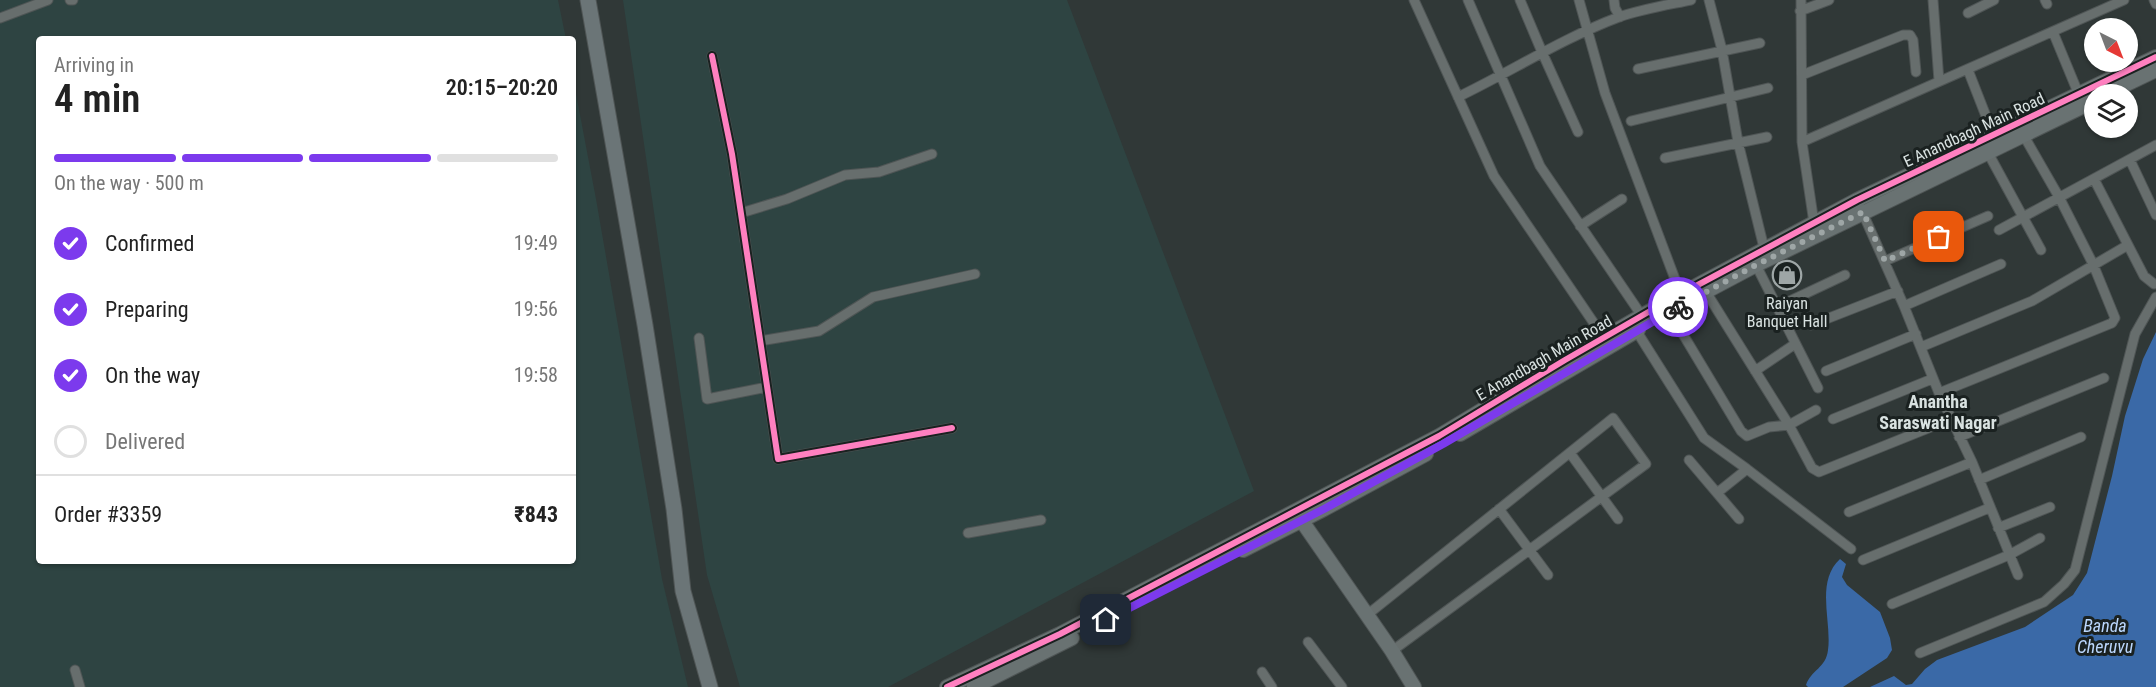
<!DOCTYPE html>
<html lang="en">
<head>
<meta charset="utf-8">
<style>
  :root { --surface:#fff; --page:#f2f2f2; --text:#222; --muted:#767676; --line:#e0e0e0; --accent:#7c3aed }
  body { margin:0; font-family:"Roboto Condensed",sans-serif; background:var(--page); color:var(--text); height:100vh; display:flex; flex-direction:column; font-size:22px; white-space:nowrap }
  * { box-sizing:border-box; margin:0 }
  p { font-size:20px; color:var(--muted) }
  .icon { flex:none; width:33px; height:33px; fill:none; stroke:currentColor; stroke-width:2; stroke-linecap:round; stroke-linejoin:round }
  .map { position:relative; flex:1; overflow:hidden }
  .drawer { position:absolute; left:36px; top:36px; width:540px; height:528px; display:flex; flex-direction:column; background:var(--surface); border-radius:6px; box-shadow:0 2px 4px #0004 }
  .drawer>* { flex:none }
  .needle { width:39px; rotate:138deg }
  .tools { position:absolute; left:2084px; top:18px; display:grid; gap:12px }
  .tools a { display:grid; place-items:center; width:54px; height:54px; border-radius:50%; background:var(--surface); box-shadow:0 2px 4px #0004; font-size:30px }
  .pin { position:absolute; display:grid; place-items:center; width:51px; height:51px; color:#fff; margin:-26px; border-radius:12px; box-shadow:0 3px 9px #0006 }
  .courier { position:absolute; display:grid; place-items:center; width:60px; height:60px; margin:-30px; border:4px solid #7c3aed; border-radius:50%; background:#fff; color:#222; box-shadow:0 2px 8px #0007 }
  .headline em { font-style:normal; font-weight:600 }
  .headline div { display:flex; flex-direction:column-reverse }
  .headline { display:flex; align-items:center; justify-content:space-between; height:102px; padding:0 18px }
  h1 { font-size:39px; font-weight:600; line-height:45px }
  .bar { display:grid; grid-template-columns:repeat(4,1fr); gap:9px 6px; align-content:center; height:72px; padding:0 18px }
  .bar i { height:8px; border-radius:4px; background:var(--line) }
  .bar .active { background:var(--accent) }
  .bar p { grid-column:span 4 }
  .line { display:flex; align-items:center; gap:15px; padding:0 18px; border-top:2px solid var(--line) }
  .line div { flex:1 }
  ol { padding:0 18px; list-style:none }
  li { display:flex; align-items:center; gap:18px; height:66px }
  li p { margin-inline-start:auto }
  li .icon { padding:6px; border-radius:50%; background:var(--accent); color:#fff; stroke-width:4 }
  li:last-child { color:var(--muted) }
  li i { width:33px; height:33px; border:3px solid var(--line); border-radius:50% }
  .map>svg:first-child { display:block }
  .built { fill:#2e4442 }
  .water { fill:#3a69a7 }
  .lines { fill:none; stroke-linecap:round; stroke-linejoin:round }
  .street-casing { stroke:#4f5555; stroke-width:11 }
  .secondary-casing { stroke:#4f5555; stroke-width:16 }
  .primary-casing { stroke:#4f5555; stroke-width:17 }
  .street { stroke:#676e6d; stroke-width:9 }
  .secondary { stroke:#697272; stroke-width:14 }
  .primary { stroke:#6b7577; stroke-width:15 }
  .cycleway-casing { stroke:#1a2120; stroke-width:10 }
  .cycleway { stroke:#ff80c0; stroke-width:6 }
  .done { stroke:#9ea6a6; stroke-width:6; stroke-dasharray:0 10.8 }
  .route { stroke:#7c3aed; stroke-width:8 }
  .labels { text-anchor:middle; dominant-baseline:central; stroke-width:6; stroke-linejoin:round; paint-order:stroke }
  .street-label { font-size:16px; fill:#d9e2e1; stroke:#1a2120 }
  .poi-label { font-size:16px; fill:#d9e2e1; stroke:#1a2120 }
  .neighbourhood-label { font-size:18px; font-weight:bold; fill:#d9e2e1; stroke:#1a2120 }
  .water-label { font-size:18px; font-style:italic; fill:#bbd7fd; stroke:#1a2120 }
</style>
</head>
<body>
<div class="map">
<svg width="2156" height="687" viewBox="0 0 2156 687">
  <rect width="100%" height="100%" fill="#303837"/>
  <path class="built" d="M0,0H558L566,39H39V561H573V78L596,199L662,579L688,687H0Z
    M623,0H1067L1254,491L888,687H740L707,575Z"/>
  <path class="water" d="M2156,332V687H1870L1894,676L1906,685L1912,684L1925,669L1937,660L2025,627L2073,595L2087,573L2112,476L2125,416L2143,359Z
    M1840,559L1846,564L1842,577L1847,585L1880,612L1890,638L1892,650L1887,658L1843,687H1808L1806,685C1811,670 1826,668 1828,650C1832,622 1815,582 1840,559Z"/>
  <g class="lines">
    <g class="street-casing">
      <path id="street" d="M70,0H73
        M1414,0L1494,176L1604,338
        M1468,0L1540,166L1642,316
        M1520,0L1542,52L1578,132
        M1579,0L1605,93L1681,295
        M1614,0L1615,8L1620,17
        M1709,0L1722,50L1738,142L1765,252
        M1801,0L1802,142L1814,223
        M1933,0L1939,81
        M2045,0L2047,4
        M2154,0L2156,4
        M1800,11L1829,0
        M1968,13L1994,0
        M0,18L48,0
        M2053,32L2079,95
        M712,56L732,154L778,459L952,428
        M1638,69L1760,43
        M1968,70L1993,134
        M1802,75L1903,35H1910L1913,40L1916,72
        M1458,97C1512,71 1563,38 1619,17C1642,9 1667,5 1691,0
        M1631,121L1768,88
        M1802,142L2124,0
        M1987,151L2041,250
        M1665,158L1767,137
        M2130,160L2156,215
        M2094,179L2144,276L2154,284
        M1857,200L1904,306L1939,393L1972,462L2018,575
        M741,213L787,199L845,175L879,172L932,154
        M1580,226L1622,199
        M1999,230L2156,145
        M1885,261L1988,216
        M1756,265L1818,388
        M1706,292L1789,425L1812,468L1819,472L1951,419
        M1904,306L2001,264
        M1777,307L1845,275
        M1669,311L1741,431L1747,436L1769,427L1789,425L1816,410
        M1811,325L1898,291
        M1634,327L1704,438L1747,469L1851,549
        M699,338L707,399L767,387
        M760,341L819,331L873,297L975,274
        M1921,347L2032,301L2128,245
        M1755,371L1795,344
        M1826,371L1916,334
        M1939,393L2112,323L2115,318L2093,264L2059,197L2024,136
        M1833,419L1932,379
        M1959,437L2104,378
        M1570,453L1618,519
        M1689,460L1739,519
        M1979,480L2081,437
        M1717,493L1747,469
        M1499,509L1548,575
        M1849,512L1972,462
        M1998,528L2050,507
        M968,533L1041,520
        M1863,560L1989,508
        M1892,604L2009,555L2040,538
        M1367,615L1613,418L1646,464L1392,651
        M1308,642L1342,687
        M1920,653L2044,602L2064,584L2075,570L2135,334L2156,297
        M75,670L80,687
        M1262,672L1272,687"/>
    </g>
    <g class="secondary-casing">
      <path id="secondary" d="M2106,94L2156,70
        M1675,308L1756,265L2094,101
        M1460,434L1638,330
        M1297,514L1392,651L1414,687
        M1243,550L1324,509L1426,454
        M947,687L1060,634L1439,436L1565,360L1664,303L1857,200L2156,57
        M974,687L1072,638"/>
    </g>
    <g class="primary-casing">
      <path id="primary" d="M588,0L645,325L674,509L683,591L710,687"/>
    </g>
    <use href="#street" class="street"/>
    <use href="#secondary" class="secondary"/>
    <use href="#primary" class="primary"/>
    <g class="cycleway-casing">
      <path id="cycleway" d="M712,56L732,154L778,459L952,428
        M947,687L1060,634L1439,436L1565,360L1664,303L1857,200L2156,57"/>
    </g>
    <use href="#cycleway" class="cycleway"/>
  </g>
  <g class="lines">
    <path class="done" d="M1678,307L1756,265L1863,212L1885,261L1939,237"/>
    <path class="route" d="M1106,620L1324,509L1443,444L1678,307"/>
  </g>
  <defs>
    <g id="shop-ring" transform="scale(1.5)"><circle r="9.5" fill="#1a2120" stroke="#9ea6a6" stroke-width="1.5"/><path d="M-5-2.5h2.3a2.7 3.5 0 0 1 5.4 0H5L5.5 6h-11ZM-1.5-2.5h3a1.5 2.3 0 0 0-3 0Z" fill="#9ea6a6"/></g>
  </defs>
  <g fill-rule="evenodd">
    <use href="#shop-ring" x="1787" y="275"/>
  </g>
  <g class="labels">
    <g class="street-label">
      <text transform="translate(1974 130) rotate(-25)">E Anandbagh Main Road</text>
      <text transform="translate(1544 358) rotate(-30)">E Anandbagh Main Road</text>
    </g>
    <g class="poi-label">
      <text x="1787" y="303">Raiyan<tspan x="1787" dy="18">Banquet Hall</tspan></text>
    </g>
    <g class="neighbourhood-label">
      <text x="1938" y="401">Anantha<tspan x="1938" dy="21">Saraswati Nagar</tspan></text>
    </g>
    <g class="water-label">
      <text x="2105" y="625">Banda<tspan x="2105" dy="21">Cheruvu</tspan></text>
    </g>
  </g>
</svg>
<div class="tools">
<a><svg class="needle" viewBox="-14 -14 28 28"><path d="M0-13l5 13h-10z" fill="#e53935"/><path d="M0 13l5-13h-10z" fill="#767676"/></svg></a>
<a><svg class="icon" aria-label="layers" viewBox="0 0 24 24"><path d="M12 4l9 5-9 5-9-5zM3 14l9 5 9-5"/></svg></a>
</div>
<div class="pin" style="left:1939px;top:237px;background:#ea580c"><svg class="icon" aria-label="bag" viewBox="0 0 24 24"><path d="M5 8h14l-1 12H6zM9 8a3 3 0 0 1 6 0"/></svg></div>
<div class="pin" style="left:1106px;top:620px;background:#1f2937"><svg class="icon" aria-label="home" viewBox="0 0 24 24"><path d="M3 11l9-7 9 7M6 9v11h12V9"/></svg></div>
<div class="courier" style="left:1678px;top:307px"><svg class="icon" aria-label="bike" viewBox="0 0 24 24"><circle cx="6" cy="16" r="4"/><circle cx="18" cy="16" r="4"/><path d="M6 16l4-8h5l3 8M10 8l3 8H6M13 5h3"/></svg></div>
<section class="drawer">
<div class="headline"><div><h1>4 min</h1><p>Arriving in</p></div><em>20:15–20:20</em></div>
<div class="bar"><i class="active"></i><i class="active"></i><i class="active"></i><i></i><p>On the way · 500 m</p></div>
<ol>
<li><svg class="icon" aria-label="check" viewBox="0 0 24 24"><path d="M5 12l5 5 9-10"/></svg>Confirmed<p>19:49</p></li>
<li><svg class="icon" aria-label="check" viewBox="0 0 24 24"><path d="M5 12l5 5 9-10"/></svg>Preparing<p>19:56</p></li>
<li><svg class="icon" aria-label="check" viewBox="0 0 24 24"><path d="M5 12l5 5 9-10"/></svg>On the way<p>19:58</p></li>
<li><i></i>Delivered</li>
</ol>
<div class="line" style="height:78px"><div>Order #3359</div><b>₹843</b></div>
</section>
</div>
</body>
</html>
